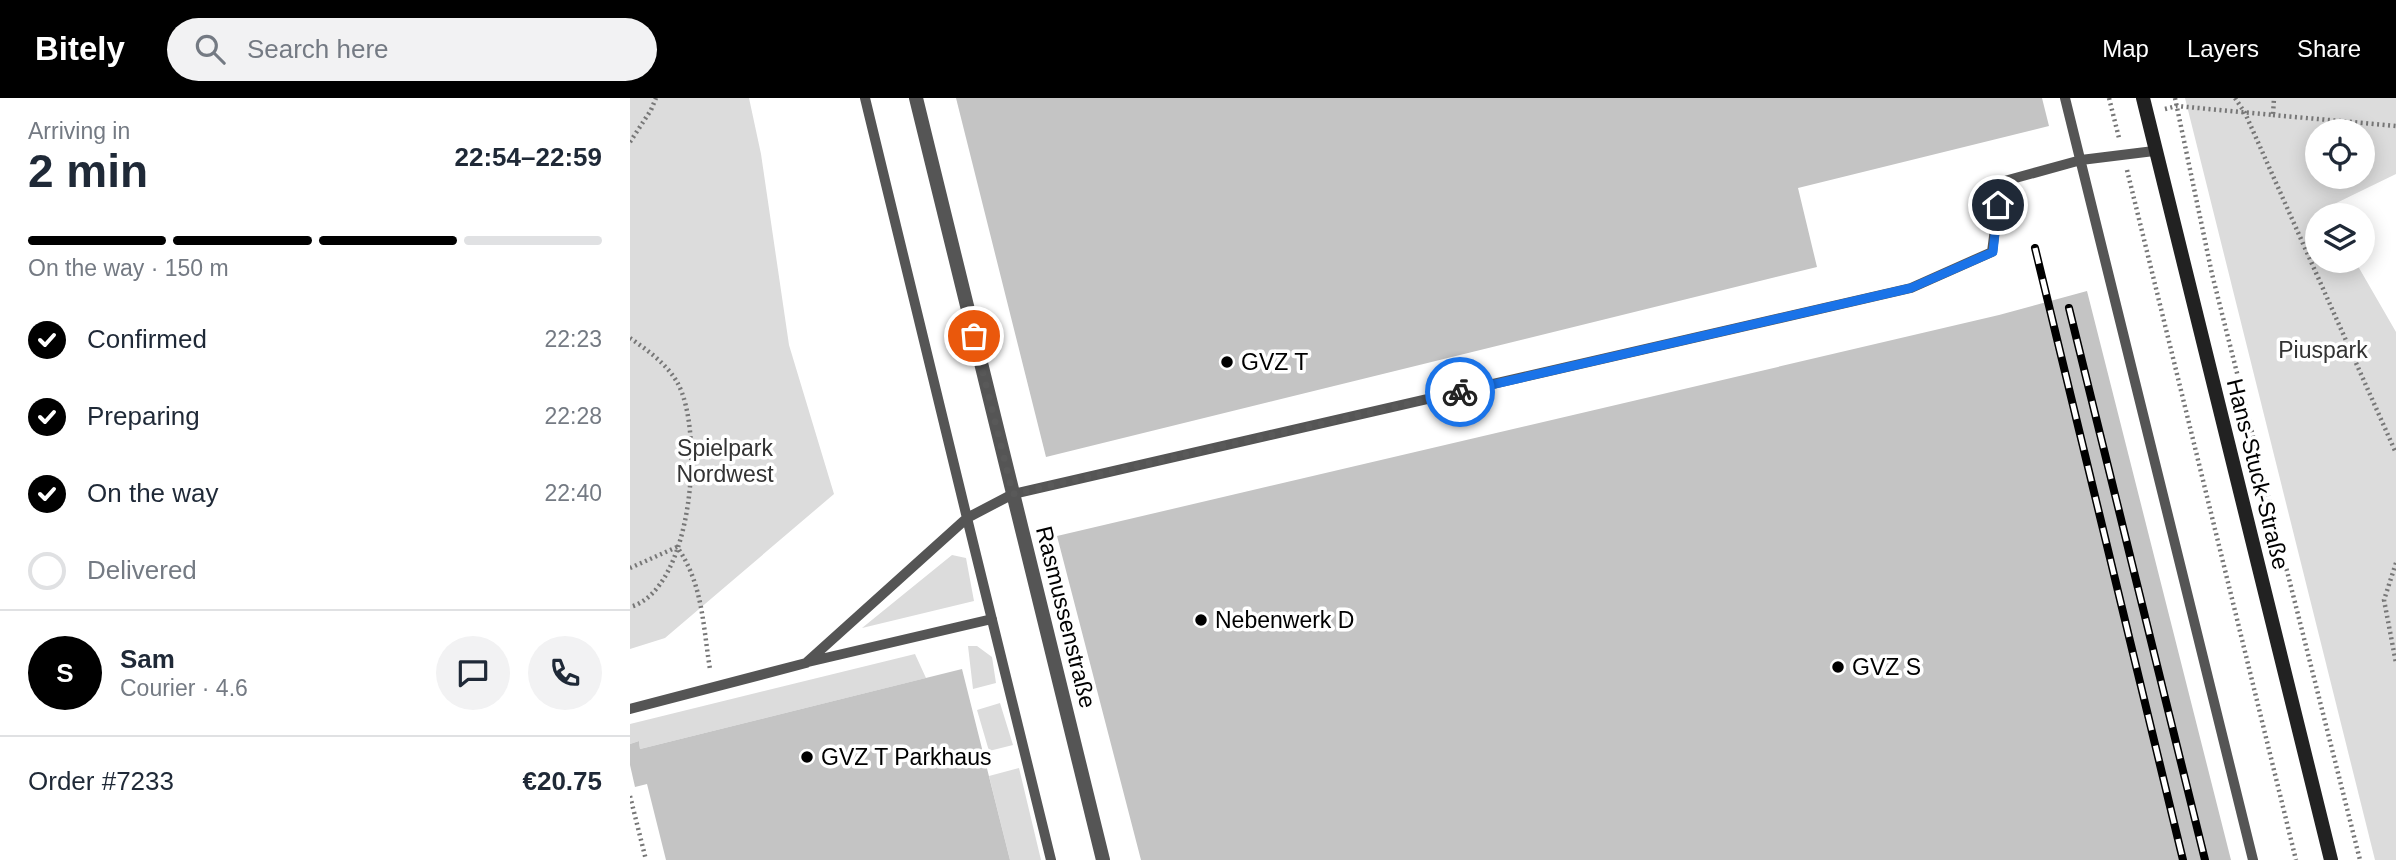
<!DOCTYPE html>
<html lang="en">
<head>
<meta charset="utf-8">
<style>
  :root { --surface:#fff; --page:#f2f2f3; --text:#1f2937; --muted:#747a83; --line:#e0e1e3; --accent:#000 }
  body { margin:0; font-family:Arial,sans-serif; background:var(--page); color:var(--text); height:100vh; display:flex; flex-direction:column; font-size:26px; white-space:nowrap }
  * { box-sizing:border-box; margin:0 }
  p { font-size:23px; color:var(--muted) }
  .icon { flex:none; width:38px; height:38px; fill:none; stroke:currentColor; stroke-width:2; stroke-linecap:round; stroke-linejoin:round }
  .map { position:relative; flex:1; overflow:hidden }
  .sheet { display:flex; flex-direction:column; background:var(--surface); width:630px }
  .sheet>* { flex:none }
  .fabs { position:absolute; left:1675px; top:21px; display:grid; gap:14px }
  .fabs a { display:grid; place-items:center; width:70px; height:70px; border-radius:50%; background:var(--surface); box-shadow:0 4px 18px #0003; font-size:35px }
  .pin { position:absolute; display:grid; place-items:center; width:60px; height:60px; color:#fff; margin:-30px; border:4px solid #fff; border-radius:50%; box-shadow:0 2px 7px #0007 }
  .courier { position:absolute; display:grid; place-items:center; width:70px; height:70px; margin:-35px; border:5px solid #1a73e8; border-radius:50%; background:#fff; color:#222; box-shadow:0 2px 9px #0007 }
  .overview em { font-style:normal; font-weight:800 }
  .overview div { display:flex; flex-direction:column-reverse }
  .overview { display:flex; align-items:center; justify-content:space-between; height:119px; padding:0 28px }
  h1 { font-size:46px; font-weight:800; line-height:52px }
  .bar { display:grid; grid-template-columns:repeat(4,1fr); gap:10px 7px; align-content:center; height:84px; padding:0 28px }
  .bar i { height:9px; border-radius:5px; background:var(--line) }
  .bar .selected { background:var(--accent) }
  .bar p { grid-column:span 4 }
  .line { display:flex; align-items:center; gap:18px; padding:0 28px; border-top:2px solid var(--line) }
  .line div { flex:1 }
  .round { display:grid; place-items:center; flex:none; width:74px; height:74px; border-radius:37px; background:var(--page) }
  ol { padding:0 28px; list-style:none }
  li { display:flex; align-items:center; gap:21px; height:77px }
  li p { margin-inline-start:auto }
  li .icon { padding:7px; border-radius:50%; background:var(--accent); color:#fff; stroke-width:4 }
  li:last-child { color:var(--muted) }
  li i { width:38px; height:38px; border:4px solid var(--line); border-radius:50% }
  header { display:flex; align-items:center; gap:42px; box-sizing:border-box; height:98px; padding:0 35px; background:var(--accent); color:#fff }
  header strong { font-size:33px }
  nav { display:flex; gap:38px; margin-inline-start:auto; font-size:24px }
  .search { width:490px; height:63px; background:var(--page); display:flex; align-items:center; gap:18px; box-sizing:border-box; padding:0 24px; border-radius:38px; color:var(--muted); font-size:26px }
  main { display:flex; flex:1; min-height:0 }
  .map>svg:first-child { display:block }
  .green { fill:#dcdcdc; fill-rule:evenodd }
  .building { fill:#c4c4c4 }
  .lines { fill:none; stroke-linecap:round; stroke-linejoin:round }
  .path { stroke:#777; stroke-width:4.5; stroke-dasharray:2 3.5; stroke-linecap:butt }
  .lane { stroke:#555; stroke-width:10 }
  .street { stroke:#555; stroke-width:14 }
  .secondary { stroke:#222; stroke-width:14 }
  .rail-casing { stroke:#000; stroke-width:8 }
  .rail { stroke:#fff; stroke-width:5; stroke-dasharray:16; stroke-linecap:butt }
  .done { stroke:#595959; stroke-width:7; stroke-dasharray:0 12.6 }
  .route { stroke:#1a73e8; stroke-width:9 }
  .poi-dot { fill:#000; stroke:#fff; stroke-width:2.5 }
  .labels { text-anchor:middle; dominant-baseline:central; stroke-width:7; stroke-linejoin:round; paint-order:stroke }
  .park-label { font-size:23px; fill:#333; stroke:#fff }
  .poi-label { font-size:23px; fill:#000; stroke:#fff; text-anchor:start }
  .street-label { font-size:23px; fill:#000; stroke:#fff }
</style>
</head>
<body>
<header>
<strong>Bitely</strong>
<div class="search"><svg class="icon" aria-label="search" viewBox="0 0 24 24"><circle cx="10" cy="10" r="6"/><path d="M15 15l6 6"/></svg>Search here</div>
<nav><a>Map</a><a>Layers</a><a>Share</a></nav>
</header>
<main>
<section class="sheet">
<div class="overview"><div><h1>2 min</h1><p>Arriving in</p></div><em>22:54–22:59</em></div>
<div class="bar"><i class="selected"></i><i class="selected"></i><i class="selected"></i><i></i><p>On the way · 150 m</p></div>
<ol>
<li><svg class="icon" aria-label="check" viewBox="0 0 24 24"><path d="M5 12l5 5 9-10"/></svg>Confirmed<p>22:23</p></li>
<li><svg class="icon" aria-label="check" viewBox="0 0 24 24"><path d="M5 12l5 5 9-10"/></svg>Preparing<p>22:28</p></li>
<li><svg class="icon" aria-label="check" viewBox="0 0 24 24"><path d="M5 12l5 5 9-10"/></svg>On the way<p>22:40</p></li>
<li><i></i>Delivered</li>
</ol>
<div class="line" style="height:126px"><b class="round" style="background:var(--accent);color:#fff">S</b><div><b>Sam</b><p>Courier · 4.6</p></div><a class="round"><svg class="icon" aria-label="chat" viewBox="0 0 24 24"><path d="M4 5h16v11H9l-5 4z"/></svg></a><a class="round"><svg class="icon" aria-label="phone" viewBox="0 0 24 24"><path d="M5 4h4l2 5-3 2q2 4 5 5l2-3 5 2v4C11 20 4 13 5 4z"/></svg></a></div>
<div class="line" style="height:91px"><div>Order #7233</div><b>€20.75</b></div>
</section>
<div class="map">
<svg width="1766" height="762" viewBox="0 0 1766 762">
  <rect width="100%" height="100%" fill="#fff"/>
  <path class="green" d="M0,0H119L131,56L159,247L204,396L35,540L0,551Z
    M1555,0H1766V76L1696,110L1699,117H1687V163H1725L1766,234V762H1745ZM1687,33H1732V79H1687Z
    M322,457L336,460L344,503L232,530Z
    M338,548H347L362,559L366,585L343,591Z
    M285,556L296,580L10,651L9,643L0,646V626Z
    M370,605L383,647L359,653L347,612Z
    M389,670L411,762H380L359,678Z"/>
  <path class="building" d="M326,0H1412L1419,28L1168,90L1187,169L416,359Z
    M1457,193L1601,762H511L427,438L1369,217Z
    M332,571L380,762H36L17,686L5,689L0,667V646L9,643L10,651Z"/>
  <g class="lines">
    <path class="path" d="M1479,0L1489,40
      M1545,0L1582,176L1730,762
      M1605,0L1615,15L1766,355
      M1535,11L1547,8L1643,17L1644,0
      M1643,17L1766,28
      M0,44L21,12L26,0
      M1497,72L1666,762
      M0,240C17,252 36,265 47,284C75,332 63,492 0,509
      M1766,465L1754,502L1766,565
      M0,470L47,449C73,485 73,529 80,571
      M0,698L16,762"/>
    <path class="lane" d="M1435,0L1623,762
      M178,564L362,521
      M0,611L176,565L337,420L235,0
      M421,762L337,420L383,396L1281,190L1362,154L1371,84L1451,62L1524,53"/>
    <path class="street" d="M286,0L473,762"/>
    <path class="secondary" d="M1513,0L1701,762"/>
    <g class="rail-casing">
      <path id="rail" d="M1405,150L1553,762
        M1439,210L1575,762"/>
    </g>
    <use href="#rail" class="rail"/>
  </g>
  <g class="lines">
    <path class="done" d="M344,238L383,396L830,294"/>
    <path class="route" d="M830,294L1281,190L1363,154L1368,107"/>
  </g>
  <g class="poi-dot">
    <circle cx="597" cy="264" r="7"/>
    <circle cx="571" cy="522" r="7"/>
    <circle cx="1208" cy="569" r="7"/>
    <circle cx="177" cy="659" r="7"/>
  </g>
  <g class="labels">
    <g class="park-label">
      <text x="1693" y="252">Piuspark</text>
      <text x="95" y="350">Spielpark<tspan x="95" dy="26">Nordwest</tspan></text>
    </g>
    <g class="poi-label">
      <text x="611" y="264">GVZ T</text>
      <text x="585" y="522">Nebenwerk D</text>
      <text x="1222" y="569">GVZ S</text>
      <text x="191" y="659">GVZ T Parkhaus</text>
    </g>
    <g class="street-label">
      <text transform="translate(1628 376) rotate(76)">Hans-Stuck-Straße</text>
      <text transform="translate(436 519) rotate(76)">Rasmussenstraße</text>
    </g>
  </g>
</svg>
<div class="fabs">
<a><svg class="icon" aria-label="locate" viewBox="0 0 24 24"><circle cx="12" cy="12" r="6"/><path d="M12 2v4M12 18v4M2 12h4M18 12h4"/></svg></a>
<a><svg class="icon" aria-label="layers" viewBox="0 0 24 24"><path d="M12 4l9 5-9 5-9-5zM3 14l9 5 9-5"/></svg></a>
</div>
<div class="pin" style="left:344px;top:238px;background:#ea580c"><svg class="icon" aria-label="bag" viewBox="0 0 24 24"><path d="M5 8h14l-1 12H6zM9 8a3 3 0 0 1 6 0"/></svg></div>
<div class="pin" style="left:1368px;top:107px;background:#1f2937"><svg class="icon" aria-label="home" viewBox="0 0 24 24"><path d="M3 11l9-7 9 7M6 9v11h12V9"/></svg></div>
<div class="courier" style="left:830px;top:294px"><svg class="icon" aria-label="bike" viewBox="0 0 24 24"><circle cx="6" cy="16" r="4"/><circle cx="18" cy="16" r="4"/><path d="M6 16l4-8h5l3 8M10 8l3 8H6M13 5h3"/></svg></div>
</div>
</main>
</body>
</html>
